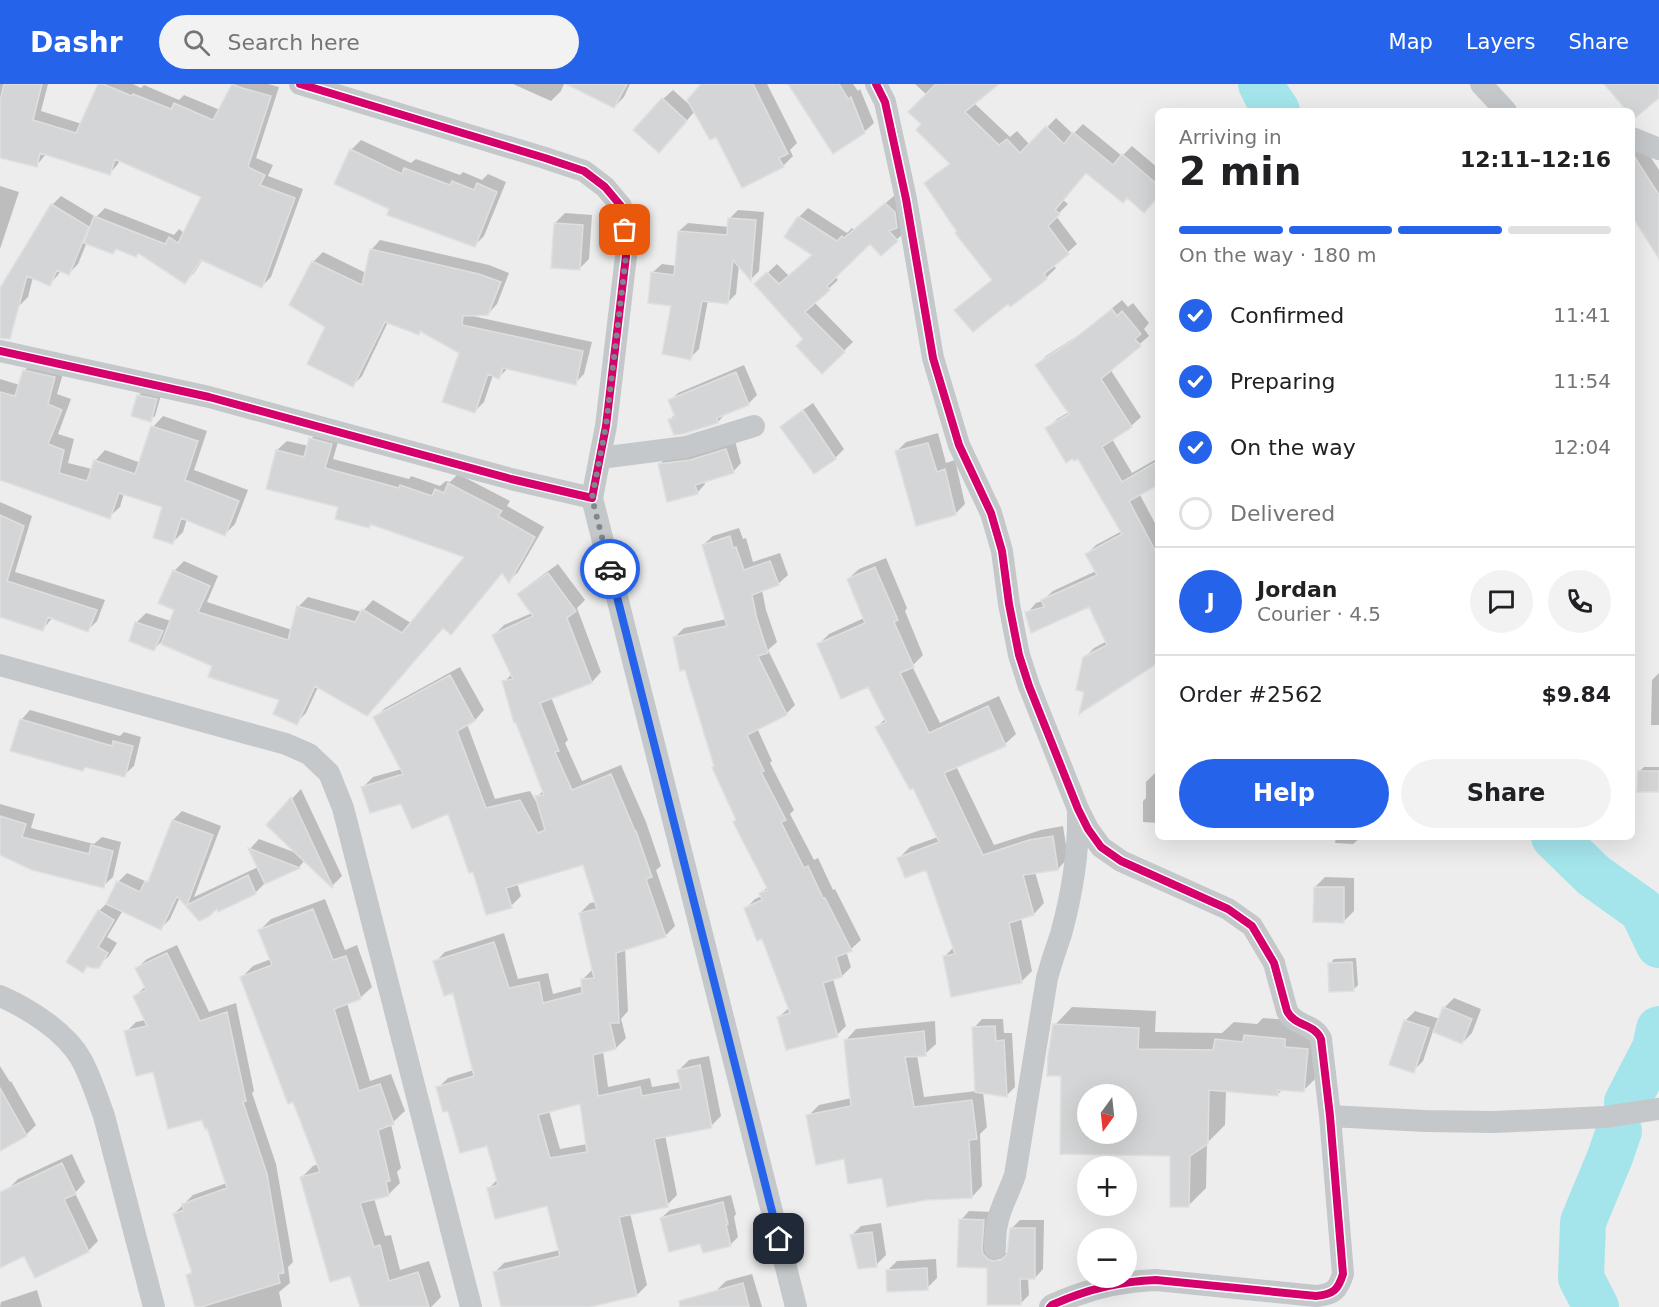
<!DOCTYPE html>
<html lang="en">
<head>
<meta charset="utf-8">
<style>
  :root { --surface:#fff; --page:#f2f2f2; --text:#202124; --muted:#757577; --line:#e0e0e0; --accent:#2563eb }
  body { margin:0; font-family:"DejaVu Sans",sans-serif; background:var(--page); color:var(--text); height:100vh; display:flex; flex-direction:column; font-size:22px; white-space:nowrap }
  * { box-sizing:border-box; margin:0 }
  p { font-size:20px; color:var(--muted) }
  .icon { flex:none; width:33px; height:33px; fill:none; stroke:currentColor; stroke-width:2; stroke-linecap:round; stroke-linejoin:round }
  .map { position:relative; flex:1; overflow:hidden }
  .panel { position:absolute; left:1155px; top:24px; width:480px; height:732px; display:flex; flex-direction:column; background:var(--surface); border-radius:9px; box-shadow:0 6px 24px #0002 }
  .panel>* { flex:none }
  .needle { width:39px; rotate:195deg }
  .fabs { position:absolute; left:1077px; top:1000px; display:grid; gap:12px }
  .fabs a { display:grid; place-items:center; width:60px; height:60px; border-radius:50%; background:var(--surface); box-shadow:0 6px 24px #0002; font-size:30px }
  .pin { position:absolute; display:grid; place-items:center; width:51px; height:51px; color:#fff; margin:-26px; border-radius:12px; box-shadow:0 3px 9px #0006 }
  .courier { position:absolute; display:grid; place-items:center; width:60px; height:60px; margin:-30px; border:4px solid #2563eb; border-radius:50%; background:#fff; color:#222; box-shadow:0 2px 8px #0007 }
  .overview em { font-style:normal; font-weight:800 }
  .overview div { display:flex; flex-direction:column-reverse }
  .overview { display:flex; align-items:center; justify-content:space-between; height:102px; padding:0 24px }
  h1 { font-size:39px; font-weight:800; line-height:45px }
  .bar { display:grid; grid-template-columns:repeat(4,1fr); gap:9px 6px; align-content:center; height:72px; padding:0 24px }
  .bar i { height:8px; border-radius:4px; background:var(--line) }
  .bar .selected { background:var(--accent) }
  .bar p { grid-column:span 4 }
  .line { display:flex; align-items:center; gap:15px; padding:0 24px; border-top:2px solid var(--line) }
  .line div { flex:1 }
  .round { display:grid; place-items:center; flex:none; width:63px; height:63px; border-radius:32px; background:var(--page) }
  ol { padding:0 24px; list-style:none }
  li { display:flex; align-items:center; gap:18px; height:66px }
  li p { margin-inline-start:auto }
  li .icon { padding:6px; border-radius:50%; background:var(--accent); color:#fff; stroke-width:4 }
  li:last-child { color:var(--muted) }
  li i { width:33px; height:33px; border:3px solid var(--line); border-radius:50% }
  .button { display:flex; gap:12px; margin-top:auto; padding:12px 24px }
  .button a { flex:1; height:69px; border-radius:36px; background:var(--accent); color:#fff; font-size:24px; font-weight:800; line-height:69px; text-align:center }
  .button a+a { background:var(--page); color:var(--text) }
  header { display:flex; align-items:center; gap:36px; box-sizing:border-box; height:84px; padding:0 30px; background:var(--accent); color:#fff }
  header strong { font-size:28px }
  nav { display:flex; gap:33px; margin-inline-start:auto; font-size:21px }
  .search { width:420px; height:54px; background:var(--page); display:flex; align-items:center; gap:15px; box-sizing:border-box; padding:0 21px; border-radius:33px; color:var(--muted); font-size:22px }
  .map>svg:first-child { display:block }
  .shadow { fill:#0003; fill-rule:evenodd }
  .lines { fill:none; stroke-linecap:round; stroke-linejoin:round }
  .river { stroke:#a4e5ec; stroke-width:46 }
  .building { fill:#d4d5d6; stroke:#dfdfe0; stroke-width:1.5; fill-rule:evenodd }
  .minor { stroke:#c4c8ca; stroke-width:22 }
  .cycleway-casing { stroke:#fff; stroke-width:11 }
  .cycleway { stroke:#d6006c; stroke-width:8 }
  .done { stroke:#80888d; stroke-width:6; stroke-dasharray:0 10.8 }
  .route { stroke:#2563eb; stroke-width:8 }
</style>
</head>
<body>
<header>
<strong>Dashr</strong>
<div class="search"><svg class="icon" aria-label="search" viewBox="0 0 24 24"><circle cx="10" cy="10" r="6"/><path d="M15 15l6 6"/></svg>Search here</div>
<nav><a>Map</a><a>Layers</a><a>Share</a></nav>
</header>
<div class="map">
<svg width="1659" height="1223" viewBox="0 0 1659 1223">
  <rect width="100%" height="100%" fill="#eeeded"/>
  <path class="shadow" d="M0,0H48L41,27L82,40L100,0H133L141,4L144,1L179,16L184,11L220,26L234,0H268L279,3L256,74L273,81L268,92L303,105L271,193L262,202L203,175L194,189L185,198L139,168L117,164L113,168L87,158L78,180L69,189L61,186L58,191L49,201L33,193L28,213L18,223L0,218V207L52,121L61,112L96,133L105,124L174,151L179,145L184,149L203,112L120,75L118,80L109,90L46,70L37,81L0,72Z
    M513,0H564L561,7L551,17Z
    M590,0H630L624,13L614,23Z
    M703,0H767L797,59L790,66L793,72L783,82L695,27L669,57L663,15L673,6L692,23Z
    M789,0H853L858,7L860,5L874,39L864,48Z
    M915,0H996L974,19L1010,53L1017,47L1030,61L1056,34L1073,50L1083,40L1122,72L1132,62L1158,84V112L1127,113L1087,87L1063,116L1068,120L1056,132L1077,160L1053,181L1056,184L1046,194L1010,221L1008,218L956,226L993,195L958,148L926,99L935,90L951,79L923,40L927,11Z
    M361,56L411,79L416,75L460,91L463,88L482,96L488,90L506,98L484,152L474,162L391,124L351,66Z
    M1632,57L1642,60L1659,86V172L1632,129Z
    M0,102L19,108L0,165Z
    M895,111L906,147L881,170L870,158L835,192L838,196L814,218L853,258L822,288L805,255L756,200L777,180L789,192L814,170L799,133L808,124L847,149L852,144L854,146Z
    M738,126L764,128L759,187L751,195L739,181L736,210L727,219L708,216L699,265L690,274L673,221L653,188L662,180L676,182L679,147L688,139L729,143V135Z
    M565,129L592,131L589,175L579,185L555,139Z
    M380,156L489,181L509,189L497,220L488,230L468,231L592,258L584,290L575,299L508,284L499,293L493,291L484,318L475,327L461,268L421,246L418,249L388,238L362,292L353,301L327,242L291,221L313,178L323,168L366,189L371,166Z
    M1122,216L1128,223L1133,219L1149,239L1144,245L1149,252L1110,285L1141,333L1131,342L1112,355L1132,389L1158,374V399L1139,409L1158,445V578L1086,607L1084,574L1094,564L1107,557L1090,521L1027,529L1036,519L1042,517L1053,507L1096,487L1087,470L1096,461L1122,447L1078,373L1047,345L1057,335L1069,328L1037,282L1046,272L1082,249Z
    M35,276L65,283L57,310L71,315L58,350L74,355L68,379L92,385L95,377L105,366L141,379L153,343L163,332L207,347L194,386L248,406L235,440L225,450L187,435L183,448L173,458L164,423L124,409L120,423L109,433L0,395V295L20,301L24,287Z
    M744,281L757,311L748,320L726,329L718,338L670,336L675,330L670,317L678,309Z
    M143,307L161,311L155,332L150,336L138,312Z
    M813,319L844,365L835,374L782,343L791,334Z
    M320,345L340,351L333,375L409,395L411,392L440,402L446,397L450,398L458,390L510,417L507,422L544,443L518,488L509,497L503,488L461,539L444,542L318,603L306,629L296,639L281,615L214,581L161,558L154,565L136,539L146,529L171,537L176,525L174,487L184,477L218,492L207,518L292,546L298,523L308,513L362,528L373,516L411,539L467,473L372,439L369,442L340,422L277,366L287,357L309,362L311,355Z
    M938,349L946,379L955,376L965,420L955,430L896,368L906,358Z
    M735,357L741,379L733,388L704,396L705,400L697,409L659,381L668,372Z
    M0,418L32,432L15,488L105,516L97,537L88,546L53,533L43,545L0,523Z
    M739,444L743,455L746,454L753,478L780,469L788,491L778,500L762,506L766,526L777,558L768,566L795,621L786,630L757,644L772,677L770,679L794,726L790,730L814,776L818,774L833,806L835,805L861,856L851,865L846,867L851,883L842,892L833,895L846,942L837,951L779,933L790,923L763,853L746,824L755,815L762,812L761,809L768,803L737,735L715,682L675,553L684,544L727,535L703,461L713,452Z
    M886,474L907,524L905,527L923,571L912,582L940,639L999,612L1016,650L1005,660L956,682L994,761L1041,746L1063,742L1068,774L1058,785L1035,788L1044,819L1034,830L1021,834L1032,887L1021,898L945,872L954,863L927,785L899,774L910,763L938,753L914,702L876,644L886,634L869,601L819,560L829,550L864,534L848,495L859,485Z
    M558,480L585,516L577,524L601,588L592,598L551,613L568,656L565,659L582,697L621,681L646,738L661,782L656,786L675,842L665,852L625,864L628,927L621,935L626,954L616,964L603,967L608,1003L650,994L652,1003L681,998L679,986L689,976L709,972L721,1032L711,1042L665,1051L677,1111L667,1121L630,1129L647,1201L637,1211L584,1223H503L494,1189L504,1179L560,1166L548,1121L489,1104L498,1095L488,1060L449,1025L438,1004L448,994L474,986L454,907L435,878L445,868L504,849L518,895L548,889L553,910L583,902V895L593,885L580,829L590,819L597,818L584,779L517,799L521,812L511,822L474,786L449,728L402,718L363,703L373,693L402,685L375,634L385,624L460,583L484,626L475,636L467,640L495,715L530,707L539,723L537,713L544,706L504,598L512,590L494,551L504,541L532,529L519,511L529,501ZM581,1018L587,1060L560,1065L549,1027Z
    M1659,589V641H1651L1652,596Z
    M30,626L120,652L124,648L141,653L134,682L124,691L87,682L83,686L21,636Z
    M1644,683H1659V707L1640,687Z
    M1158,686V739L1143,738V717L1146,714V698Z
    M301,705L342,792L332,802L305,776L299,783L265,799L256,808L219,826L217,823L200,835L180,813L170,835L161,844L123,826L107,853L117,859L109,872L98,882L89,881L83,887L99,827L109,817L118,798L127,789L147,798L151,794L173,736L182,727L221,742L194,813L258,783L250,765L259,755L299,770L268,741Z
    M0,720L35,730L31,744L94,760L102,753L121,758L113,793L103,802L0,769Z
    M1336,753H1361L1353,760L1335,759Z
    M1325,793L1354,794V827L1344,837L1315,803Z
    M325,815L345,866L357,861L372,903L360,914L347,919L370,997L391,990L405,1027L391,1040L401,1084L397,1088L400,1099L388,1111L374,1114L385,1152L391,1151L400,1186L429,1177L441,1213L431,1223H362L351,1190L302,1093L313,1082L319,1080L242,893L253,882L271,875L260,846L271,835Z
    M177,861L209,928L236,919L254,1007L252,1009L276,1080L293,1178L288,1183L290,1199L279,1208L282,1223H197L188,1191L193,1186L174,1130L193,1111L227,1099L208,1042L203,1035L155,986L126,948L136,938L146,936L135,912L146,902L137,884L147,875Z
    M1356,874L1358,901L1353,906L1330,880L1334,875Z
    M1454,914L1481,925L1472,949L1462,959L1433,947L1423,977L1413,987L1405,937L1415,927L1440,935L1444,924Z
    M1072,923L1156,927L1155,948L1222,949L1234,938L1257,940L1263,934L1302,937L1325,947L1321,989L1303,1007L1283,1005L1277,1011L1226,1006L1225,1041L1207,1059L1206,1104L1189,1121L1172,1071L1062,1069L1063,991L1055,941ZM1088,1011H1126V1050H1088Z
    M982,935H1003L1004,949H1012L1015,1003L1007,1011L983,1008L987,1043L980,1050L982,1102L972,1113L883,1093L845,1074L808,1032L819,1021L852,1014L846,956L856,945L935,937L936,960L925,970L917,971L924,1013L977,1007L974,944Z
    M0,982L10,998L11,997L36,1041L26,1051L0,1065Z
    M72,1070L85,1098L75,1109L98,1157L88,1167L8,1105L18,1095Z
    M731,1111L736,1130L734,1133L738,1153L730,1161L702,1158L661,1134L670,1126Z
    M969,1127L992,1128L1004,1169L1009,1168L1011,1145L1020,1136H1044L1043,1185L1035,1194H1028L1029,1211L1020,1220L989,1182L961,1136ZM1008,1173L995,1179V1176Z
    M881,1139L886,1171L876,1181L851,1152L861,1142Z
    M936,1175L937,1194L927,1204L887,1187L897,1177Z
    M752,1190L762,1223H721L716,1207L726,1197Z
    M37,1206L42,1223H0L1,1218Z"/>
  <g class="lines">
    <path class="river" d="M1261,0L1267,12L1277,27
      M1554,753L1593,791L1642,826L1659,861
      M1627,1018L1655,964L1659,945
      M1596,1223L1581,1194L1583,1138L1610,1073L1619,1047"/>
  </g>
  <path class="building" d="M4,0H42L33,36L76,49L98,0H103L132,12L133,10L171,25L174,19L213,36L232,0L242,4L271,12L248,83L265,91L260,101L295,114L262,204L201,176L185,200L138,169L136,173L116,165L113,170L84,159L94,132L165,160L169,153L178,159L201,113L115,75L110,91L40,69L37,83L0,74V17Z
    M566,0H627L614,24Z
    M701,0H753L788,70L779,74L784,83L742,104L716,53L710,56L687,16Z
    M788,0H839L848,15L851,13L865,49L833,70Z
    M936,0H999L965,28L999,61L1007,55L1020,69L1046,42L1064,60L1073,48L1113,81L1122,70L1158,101V113L1144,129L1127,114L1123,119L1086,89L1055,126L1060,130L1048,142L1069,170L1044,190L1047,195L1010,223L1008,220L973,248L954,226L992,196L955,149L957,148L924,99L950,80L916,46L921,40L908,28Z
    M1604,0H1659V14L1634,35L1632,33V27H1627Z
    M662,14L687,37L659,69L633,46Z
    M350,65L402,90L404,84L450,101L452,97L474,106L477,99L497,108L475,163L387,131L389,125L334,100Z
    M1632,69L1659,111V175L1632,132Z
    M885,119L895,128L897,144L889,147L898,157L881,172L870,160L827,202L830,206L805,228L845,268L822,290L796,262L803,255L754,200L767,188L779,200L812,171L784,153L798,132L837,157L842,152L844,154Z
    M51,120L89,143L69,191L57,186L50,202L27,192L10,255L0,254V204Z
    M728,134L756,136L751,197L733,176L728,220L702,217L691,276L662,270L671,222L648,219L651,188L674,191L678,147L727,151Z
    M554,139L583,141L580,186L551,184Z
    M370,165L479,190L501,198L488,231L463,232L462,241L583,267L576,301L503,284L499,295L488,290L475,329L442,318L459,269L420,247L419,251L385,238L353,303L307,280L325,243L289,221L312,177L362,201Z
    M1112,225L1117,232L1122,227L1141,250L1135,255L1141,262L1101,295L1132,343L1102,363L1122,398L1158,377V401L1129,417L1158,472V579L1079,630L1084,608L1076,606L1083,573L1107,561L1089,523L1031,549L1025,528L1044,523L1041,516L1097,491L1085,470L1122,450L1078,375L1074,377L1072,375L1066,379L1045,344L1069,330L1035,281L1070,258Z
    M23,286L55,293L48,320L62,326L48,360L64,366L59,389L87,397L94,376L135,390L151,342L198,357L185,396L239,417L225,452L181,434L173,460L153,454L162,423L119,409L110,435L0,396V308L15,312Z
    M736,288L749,321L717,334L718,339L683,350L674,351L668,336L675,333L668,316Z
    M137,311L157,315L151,338L131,332Z
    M803,326L836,375L814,390L780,343Z
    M309,354L332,360L325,384L399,404L400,401L432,412L435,405L444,409L448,399L502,427L498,432L535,453L509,499L502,489L451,551L443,544L367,632L315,602L297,641L273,630L279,616L208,593L212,582L161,560L174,526L158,519L173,486L210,502L198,528L288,556L297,522L355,538L362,525L402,549L464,473L370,440L369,444L335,435L338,423L266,405L276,366L304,373Z
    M928,359L937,388L945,385L956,431L916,442L895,367Z
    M726,365L734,389L695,401L698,410L667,418L658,380L690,376Z
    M0,431L24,442L7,497L97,526L88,548L48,533L43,547L0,533Z
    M730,452L733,464L736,463L744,486L770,477L779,501L752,511L757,535L768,569L758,572L787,631L747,651L764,687L761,688L786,736L781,738L804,784L808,782L823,814H825L852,867L836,873L842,893L823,899L838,953L786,966L777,933L790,929L762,855L757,857L744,824L762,816L759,809L768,806L733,738L736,736L712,683L714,682L685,586L680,587L673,553L727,542L702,461Z
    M875,483L898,536L894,538L914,583L900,589L929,649L988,622L1006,662L944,689L983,771L1029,756L1053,752L1058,786L1023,791L1034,831L1009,839L1022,899L951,913L943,872L955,870L926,786L905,794L897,774L939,758L913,704L910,706L875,643L886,638L868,603L841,615L817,560L865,539L847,495Z
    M548,489L576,527L567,534L592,599L540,619L559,667L555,668L572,706L611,690L635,747H636L652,793L646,795L666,853L616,869L619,939H610L616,965L593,971L598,1012L640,1003L642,1012L681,1005L677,986L700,981L712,1044L654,1055L668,1123L619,1133L637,1212L590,1223H501L493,1188L560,1172L547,1122L495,1135L487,1104L498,1101L487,1062L460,1069L448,1027L443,1028L436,1003L474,992L453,909L444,912L433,877L494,858L509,904L539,898L543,919L582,909L581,895L594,894L579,829L597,825L583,781L506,804L512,824L486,831L473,788L469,789L448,730L412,745L401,720L370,729L361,703L403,690L373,633L450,591L475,637L457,647L486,724L520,716L538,749L545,746L535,712L544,711L516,639H514L502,597L513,595L492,551L533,532L517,510ZM580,1020L587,1068L550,1074L538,1031Z
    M135,538L163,547L154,567L129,557Z
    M20,635L112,662L113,657L133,662L125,693L85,683L83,687L10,667Z
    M1638,687H1659V708H1637Z
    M291,713L333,803L332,804L266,741Z
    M0,732L26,740L22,753L89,770L91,761L113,767L104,804L32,786L0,771Z
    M172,736L213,751L187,821L248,791L256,810L218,828L217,825L208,833L199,837L177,812L161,846L106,820L117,797L140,808L145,797L148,798Z
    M248,764L300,784L265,800Z
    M1314,803H1344V839L1313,838Z
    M313,825L333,876L346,872L361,915L334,925L359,1007L380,1000L394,1040L378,1046L390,1097L386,1098L389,1112L360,1119L374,1163L380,1161L389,1197L418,1188L429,1223H360L350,1192L330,1198L300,1093L320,1088L293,1018L288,1020L240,893L272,881L258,846Z
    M98,826L114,836L98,863L108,869L99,884H91L87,882L83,889L66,878Z
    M167,869L200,937L227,928L246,1017L243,1018L267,1090L284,1189L278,1190L280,1199L201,1223H195L186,1191L192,1189L173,1130L184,1126L182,1120L227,1104L207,1044L205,1045L202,1036L168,1045L153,988L136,992L124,947L147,942L133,912L146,906L135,884Z
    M1352,878L1354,907L1329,908L1328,879Z
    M1443,923L1472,935L1462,960L1433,948Z
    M1404,936L1429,944L1414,989L1389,981Z
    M1053,940L1139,944L1138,965L1213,966L1215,955L1243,958L1244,951L1285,955V963L1308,965L1304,1008L1278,1006V1012L1209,1006L1208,1060L1190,1072L1189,1123H1170V1072L1060,1070L1061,992H1047L1048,972ZM1088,1011H1126V1050H1088Z
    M995,942L996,957L1004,956L1007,1013L975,1008L972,943Z
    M924,947L926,972L905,973L914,1023L972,1016L977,1055L969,1056L972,1114L927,1116L887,1123L882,1094L848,1100L844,1075L816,1081L806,1031L851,1022L844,956Z
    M0,1004L27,1052L0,1067Z
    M62,1079L76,1110L64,1115L89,1168L35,1194L24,1172L0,1184V1108Z
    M723,1118L728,1140L726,1141L731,1162L703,1169L700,1160L669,1168L660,1134Z
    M959,1135L984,1136L982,1165L983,1170L988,1175L994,1177L1001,1176L1007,1170L1010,1144H1035V1195H1020L1021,1221H987V1184L957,1183Z
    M872,1148L877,1183L858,1185L850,1151Z
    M927,1184L928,1206L887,1208L886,1186Z
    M743,1199L749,1223H680L679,1217Z"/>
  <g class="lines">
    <path class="minor" d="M876,0L885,18L906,115L933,274L959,361L991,429L1002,467L1009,520L1019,571L1029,602L1078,725L1088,745L1101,763L1121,777L1228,825L1252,842L1274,879L1287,927C1295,943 1314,939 1321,955L1330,1032L1343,1190C1338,1206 1334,1210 1316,1212L1156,1196C1120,1197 1085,1206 1052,1221L1050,1223
      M1481,0L1506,27
      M1632,54L1659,65
      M0,267L209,313L511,395L592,414L606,342L626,172L625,146L621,122L605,103L584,87L545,74L300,0
      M600,374L686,363L754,342
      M592,414L796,1223
      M0,581L286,660L309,670L329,689L343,724L471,1223
      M0,912C28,924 66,948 81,975C91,993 97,1013 104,1032L154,1223
      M1330,1032L1425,1037L1494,1038L1605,1033L1659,1025
      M995,1164C995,1156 995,1148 997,1140C1000,1123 1010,1107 1015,1091L1047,894C1051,879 1056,865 1061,850C1072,810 1079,768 1078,726"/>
    <g class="cycleway-casing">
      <path id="cycleway" d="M876,0L885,18L906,115L933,274L959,361L991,429L1002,467L1009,520L1019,571L1029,602L1078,725L1088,745L1101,763L1121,777L1228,825L1252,842L1274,879L1287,927C1295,943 1314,939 1321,955L1330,1032L1343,1190C1338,1206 1334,1210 1316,1212L1156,1196C1120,1197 1085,1206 1052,1221L1050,1223
        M0,267L209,313L511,395L592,414L606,342L626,172L625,146L621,122L605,103L584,87L545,74L300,0"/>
    </g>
    <use href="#cycleway" class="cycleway"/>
  </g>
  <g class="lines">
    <path class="done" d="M610,485L592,414L606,342L626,172L625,146"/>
    <path class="route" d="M610,485L779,1155"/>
  </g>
</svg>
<div class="fabs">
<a><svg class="needle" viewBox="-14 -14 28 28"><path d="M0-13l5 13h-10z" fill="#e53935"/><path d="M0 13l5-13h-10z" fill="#757577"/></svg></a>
<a>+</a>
<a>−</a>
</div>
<div class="pin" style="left:625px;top:146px;background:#ea580c"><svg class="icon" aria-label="bag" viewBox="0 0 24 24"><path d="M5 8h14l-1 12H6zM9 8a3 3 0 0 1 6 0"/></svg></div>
<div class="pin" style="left:779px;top:1155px;background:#1f2937"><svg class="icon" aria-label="home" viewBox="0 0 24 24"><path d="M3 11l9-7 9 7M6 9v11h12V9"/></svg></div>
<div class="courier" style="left:610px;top:485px"><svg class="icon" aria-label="car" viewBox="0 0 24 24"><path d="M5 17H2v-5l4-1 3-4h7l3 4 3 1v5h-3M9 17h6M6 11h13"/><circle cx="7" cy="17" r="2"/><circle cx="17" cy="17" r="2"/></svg></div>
<section class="panel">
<div class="overview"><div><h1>2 min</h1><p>Arriving in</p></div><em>12:11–12:16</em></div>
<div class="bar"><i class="selected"></i><i class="selected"></i><i class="selected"></i><i></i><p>On the way · 180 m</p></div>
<ol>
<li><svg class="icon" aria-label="check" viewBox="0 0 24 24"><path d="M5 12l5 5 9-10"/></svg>Confirmed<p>11:41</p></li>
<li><svg class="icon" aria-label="check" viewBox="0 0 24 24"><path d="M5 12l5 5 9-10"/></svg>Preparing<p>11:54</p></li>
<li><svg class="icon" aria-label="check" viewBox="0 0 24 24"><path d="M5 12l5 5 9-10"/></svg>On the way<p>12:04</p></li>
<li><i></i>Delivered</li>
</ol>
<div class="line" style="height:108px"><b class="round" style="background:var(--accent);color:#fff">J</b><div><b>Jordan</b><p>Courier · 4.5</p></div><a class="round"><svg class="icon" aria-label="chat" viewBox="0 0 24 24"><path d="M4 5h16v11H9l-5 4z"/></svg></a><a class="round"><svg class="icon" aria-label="phone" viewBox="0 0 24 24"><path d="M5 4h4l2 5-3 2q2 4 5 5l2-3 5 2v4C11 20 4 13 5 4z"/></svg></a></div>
<div class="line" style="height:78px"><div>Order #2562</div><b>$9.84</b></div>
<div class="button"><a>Help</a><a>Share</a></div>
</section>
</div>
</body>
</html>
